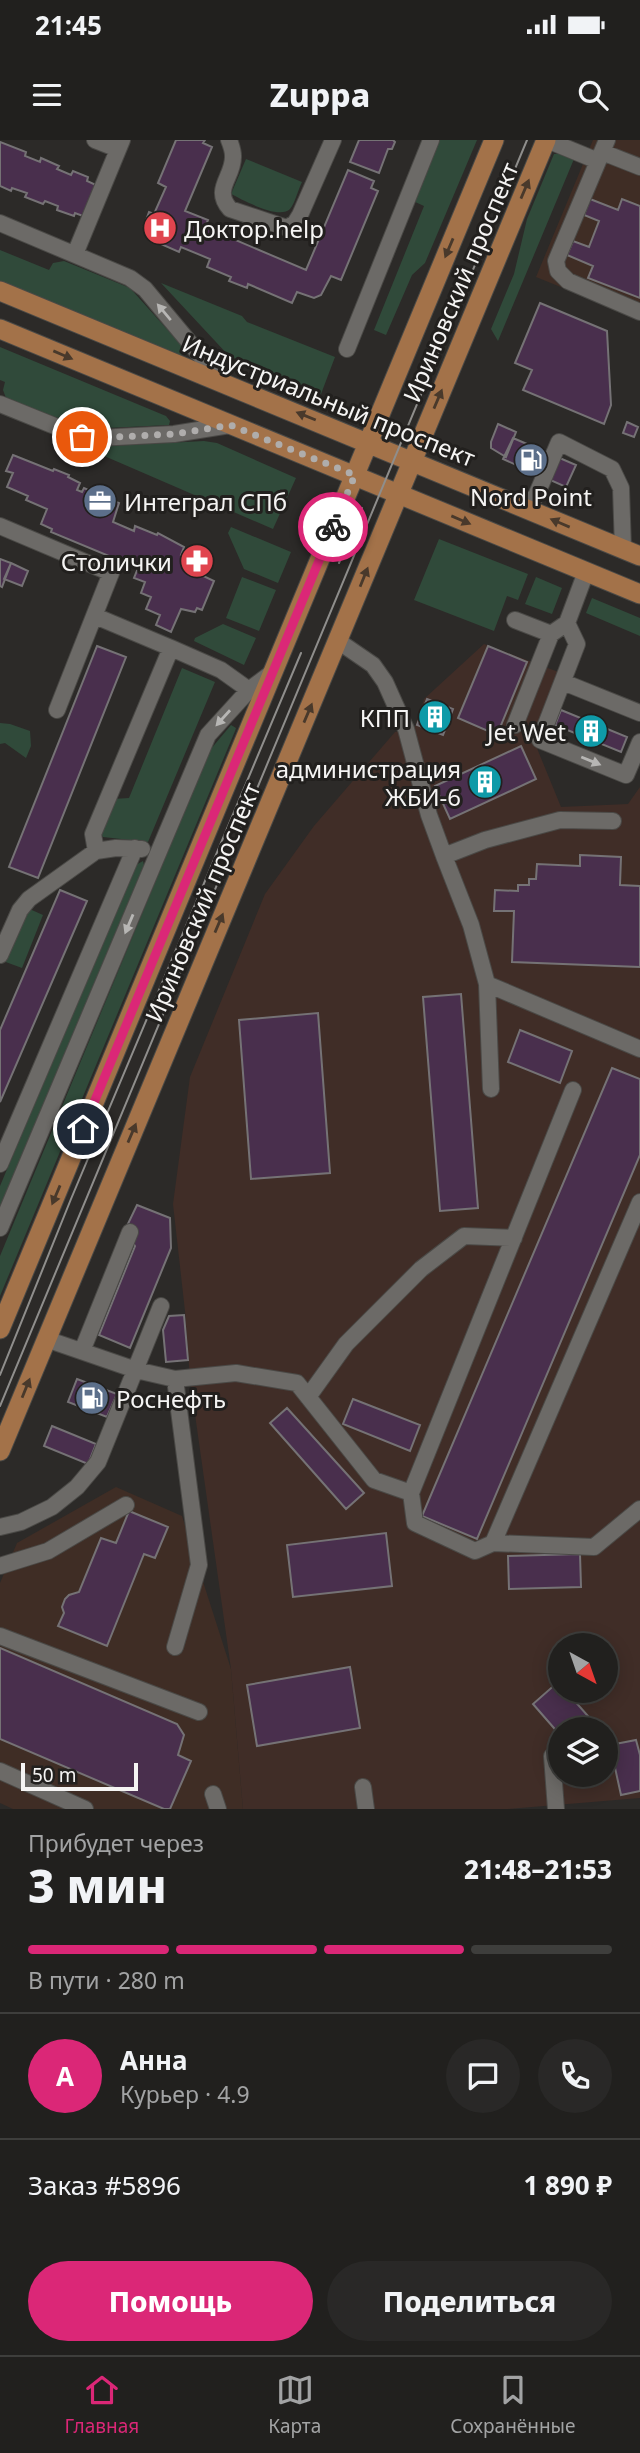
<!DOCTYPE html>
<html lang="ru">
<head>
<meta charset="utf-8">
<style>
  :root { --surface:#21201e; --page:#292827; --text:#f1f3f6; --muted:#a2a3a4; --line:#3e3e3c; --accent:#db2777 }
  body { margin:0; font-family:"Noto Sans",sans-serif; background:var(--page); color:var(--text); height:100vh; display:flex; flex-direction:column; font-size:26px; white-space:nowrap }
  * { box-sizing:border-box; margin:0 }
  p { font-size:23px; color:var(--muted) }
  .icon { flex:none; width:38px; height:38px; fill:none; stroke:currentColor; stroke-width:2; stroke-linecap:round; stroke-linejoin:round }
  .map { position:relative; height:1669px; overflow:hidden }
  .drawer { display:flex; flex-direction:column; background:var(--surface); flex:1 }
  .drawer>* { flex:none }
  .needle { width:46px; rotate:140deg }
  .fabs { position:absolute; left:548px; top:1493px; display:grid; gap:14px }
  .fabs a { display:grid; place-items:center; width:70px; height:70px; border-radius:50%; background:var(--surface); box-shadow:0 4px 18px #0003,0 0 0 2px var(--line); font-size:35px }
  .scale { position:absolute; left:21px; bottom:18px; width:117px; box-sizing:border-box; padding-left:7px; border:4px solid #f5f4f3; border-top:0; font-size:19px; line-height:24px; white-space:nowrap; color:#f5f4f3; -webkit-text-stroke:5px #22201e; paint-order:stroke }
  .pin { position:absolute; display:grid; place-items:center; width:60px; height:60px; color:#fff; margin:-30px; border:4px solid #fff; border-radius:50%; box-shadow:0 2px 7px #0007 }
  .courier { position:absolute; display:grid; place-items:center; width:70px; height:70px; margin:-35px; border:5px solid #db2777; border-radius:50%; background:#fff; color:#222; box-shadow:0 2px 9px #0007 }
  .head em { font-style:normal; font-weight:800 }
  .head div { display:flex; flex-direction:column-reverse }
  .head { display:flex; align-items:center; justify-content:space-between; height:119px; padding:0 28px }
  h1 { font-size:46px; font-weight:800; line-height:52px }
  .bar { display:grid; grid-template-columns:repeat(4,1fr); gap:10px 7px; align-content:center; height:84px; padding:0 28px }
  .bar i { height:9px; border-radius:5px; background:var(--line) }
  .bar .current { background:var(--accent) }
  .bar p { grid-column:span 4 }
  .line { display:flex; align-items:center; gap:18px; padding:0 28px; border-top:2px solid var(--line) }
  .line div { flex:1 }
  .round { display:grid; place-items:center; flex:none; width:74px; height:74px; border-radius:37px; background:var(--page) }
  .cta { display:flex; gap:14px; margin-top:auto; padding:14px 28px }
  .cta a { flex:1; height:80px; border-radius:42px; background:var(--accent); color:#fff; font-size:28px; font-weight:800; line-height:80px; text-align:center }
  .cta a+a { background:var(--page); color:var(--text) }
  .status { display:flex; justify-content:space-between; align-items:center; height:49px; padding:0 35px; background:var(--surface); direction:ltr }
  .status svg { height:19px; fill:currentColor }
  header { display:flex; justify-content:space-between; align-items:center; height:91px; padding:0 28px; background:var(--surface); font-size:32px; font-weight:800 }
  .dock { display:flex; justify-content:space-around; align-items:center; height:98px; border-top:2px solid var(--line); background:var(--surface); font-size:19px; color:var(--muted) }
  .dock a { display:grid; justify-items:center; gap:4px }
  .dock .current { color:var(--accent) }
  .map>svg:first-child { display:block }
  .commercial { fill:#3f2d25 }
  .industrial { fill:#402d27; fill-rule:evenodd }
  .green { fill:#304a3a }
  .building { fill:#492f4d; stroke:#757275; stroke-width:2 }
  .lines { fill:none; stroke-linecap:round; stroke-linejoin:round }
  .minor-casing { stroke:#4a4946; stroke-width:18 }
  .major-casing { stroke:#4a4946; stroke-width:21 }
  .minor { stroke:#6c6a67; stroke-width:16 }
  .major { stroke:#a37249; stroke-width:19 }
  .tram { stroke:#8f8e8c; stroke-width:2 }
  .oneway { fill:#49392b }
  .oneway2 { fill:#b7b6b4 }
  .done { stroke:#afadac; stroke-width:7; stroke-dasharray:0 12.6 }
  .route { stroke:#db2777; stroke-width:9 }
  .labels { text-anchor:middle; dominant-baseline:central; stroke-width:6; stroke-linejoin:round; paint-order:stroke }
  .poi-label { font-size:24px; fill:#f5f4f3; stroke:#22201e; text-anchor:end }
  .street-label { font-size:24px; fill:#f5f4f3; stroke:#22201e }
</style>
</head>
<body>
<div class="status"><b>21:45</b><svg viewBox="0 0 49 12"><path d="M0 12V9h3v3zM5 12V6h3v6zM10 12V3h3v9zM15 12V0h3v12zM26 1h20v11H26zM47 4h2v5h-2z"/></svg></div>
<header><svg class="icon" aria-label="menu" viewBox="0 0 24 24"><path d="M4 6h16M4 12h16M4 18h16"/></svg>Zuppa<svg class="icon" aria-label="search" viewBox="0 0 24 24"><circle cx="10" cy="10" r="6"/><path d="M15 15l6 6"/></svg></header>
<div class="map">
<svg width="640" height="1669" viewBox="0 0 640 1669">
  <rect width="100%" height="100%" fill="#2c2a28"/>
  <path class="commercial" d="M593,0H640V179L536,137Z
    M116,1347L182,1376L231,1529L243,1669H13L0,1663V1443L17,1403Z"/>
  <path class="industrial" d="M484,504L561,533L534,601L561,667L628,664L640,647V1658L508,1669H243L231,1529L190,1239L185,1171L173,1064L190,937L265,754L314,686L395,592L415,587L424,559ZM560,1505H606V1550H560ZM560,1589H606V1634H560Z"/>
  <path class="green" d="M440,0H477L425,123L412,135L386,195L374,190L424,66L413,61Z
    M554,14H562L574,19L498,201L491,189L514,134L527,79Z
    M246,19L302,42C298,50 295,63 290,69C279,80 243,60 231,54Z
    M0,110L49,130L53,123L64,121L130,148L182,206L183,213L180,216L0,143Z
    M161,143L242,176L247,182L335,217L321,254L229,216Z
    M0,207L166,276L170,281L169,285L86,289L6,258L3,250L5,242L0,240Z
    M204,301L217,303L296,338L273,389L95,312L92,307Z
    M231,387L291,412L278,443L244,429L228,393Z
    M439,399L528,434L518,460L507,456L494,491L414,460Z
    M242,437L276,450L259,491L226,478Z
    M536,437L562,448L552,474L525,464Z
    M592,458L640,478V496L586,473Z
    M223,484L256,498L244,525L194,501L195,498Z
    M182,528L215,542L148,702L103,697L101,694L113,659L129,658Z
    M0,583L10,584L30,591L31,606L26,618L5,603L0,604Z
    M231,585L236,588L235,591L0,1156V1116L210,610Z
    M143,721L144,725L0,1071V1046L134,726Z
    M25,767L43,775L22,828L3,821Z"/>
  <path class="building" d="M176,0H205L203,3L212,7L185,71L208,80L205,87L306,130L348,30L374,41L371,48L378,51L341,140L331,136L321,155L314,158L297,152L292,163L248,144L247,148L229,141L231,137L207,127L210,119L181,107L179,112L154,101L155,98L150,95L152,90L144,86L149,72L154,74L166,47L158,43Z
    M359,0H393L395,2L392,9H388L379,33L350,22Z
    M0,2L26,12L25,16L40,22L41,18L59,26L57,29L71,35L73,31L88,37L87,41L96,45L83,76L75,73L74,76L57,70L58,66L45,61L43,64L25,57L27,53L12,48L11,51L0,46Z
    M590,59L618,70L622,59L640,66V158L588,138L593,126L567,115L573,101L589,107L599,81L584,75Z
    M540,163L607,191L611,265L604,284L523,250L532,230L515,223Z
    M627,282L638,287L634,297L623,293Z
    M498,284L516,292L506,317L491,308V302Z
    M513,298L576,325L566,347L503,319Z
    M13,315L53,331L54,329L69,335L68,337L80,343L77,350L82,352L84,348L119,363L113,382L134,391L135,386L157,395L158,393L184,407L181,415L187,417L188,414L206,421L201,435L214,441L202,470L197,468L195,472L181,469L171,492L156,485L160,475L146,469L151,457L141,453L145,442L134,438L138,428L51,392L52,389L41,384L47,369L26,360L28,356L7,347L13,333L6,331Z
    M0,419L11,423L2,447L0,446Z
    M11,423L28,431L22,446L4,439Z
    M97,506L126,517L38,738L9,727Z
    M488,506L527,522L497,595L458,578Z
    M427,559L453,569L443,595L417,585Z
    M561,570L627,597L621,612L555,585Z
    M521,606L536,639L450,679L435,646Z
    M580,715L621,717L620,745L640,746V827L512,822L514,771H494L495,750L518,751V745H529V739H536L537,724L580,726Z
    M60,750L87,761L0,962V890Z
    M461,854L478,1068L440,1071L423,857Z
    M318,873L330,1033L251,1039L239,880Z
    M520,890L572,911L560,943L508,922Z
    M612,928L640,939V1015L477,1399L422,1376Z
    M137,1065L170,1078L171,1108L130,1208L99,1195L135,1106L125,1090Z
    M184,1175L188,1220L166,1222L163,1190L169,1176Z
    M77,1239L117,1254L107,1277L68,1262Z
    M353,1259L420,1285L410,1311L343,1284Z
    M287,1268L364,1353L346,1369L270,1283Z
    M52,1286L96,1304L88,1324L44,1306Z
    M129,1371L168,1387L155,1418L144,1414L107,1506L58,1486L64,1473L62,1467L65,1459L69,1455L79,1452L101,1398L116,1403Z
    M386,1393L392,1446L293,1457L287,1405Z
    M580,1414L581,1447L509,1449L508,1416Z
    M0,1508L177,1584L184,1595L178,1615L191,1621L170,1669H164L0,1599Z
    M350,1527L360,1588L257,1606L247,1545Z
    M558,1542L560,1550H565L595,1584L590,1589H560V1595L533,1564Z
    M636,1600L640,1615V1651L621,1655L610,1605Z"/>
  <g class="lines">
    <g class="minor-casing">
      <path id="minor" d="M95,0L118,9
        M229,0C231,5 233,11 233,16C234,37 212,49 230,69L287,88L295,83L300,75L333,0
        M547,0L598,21
        M607,0L556,121L558,131L568,141L640,172
        M602,12L640,27
        M0,83L130,138L145,149L224,244
        M75,114L122,0
        M347,209L431,0
        M0,264L82,297L97,298L174,294L230,285
        M522,367L536,356L559,302L612,329L621,348L623,409
        M0,386L111,433L57,570
        M95,476L171,508
        M515,480L551,494
        M567,483L577,504L540,600L626,635L640,602
        M338,501L373,525L385,542L406,589L429,675L444,716L485,700L560,680L613,681
        M563,542L640,573
        M515,585L551,494L567,483L586,432
        M96,711L116,708L142,709
        M444,716L471,785L487,844L491,949
        M0,815L20,770L29,759L96,711L93,694L171,508L221,530L249,550
        M487,844L640,909
        M0,1024L135,708
        M640,1062L493,1403L594,1407L640,1369
        M0,1088L208,595L249,550L273,532
        M46,1199L136,1230L175,1239L236,1233L297,1243L374,1340L411,1353L573,950
        M82,1211L130,1092
        M308,1257L346,1204L421,1129L464,1096L514,1098
        M411,1353L415,1383L475,1411L493,1403
        M0,1387L21,1382L52,1367L77,1347L98,1322L161,1166
        M0,1426L48,1411L126,1365
        M0,1496L199,1572
        M175,1507L199,1425L175,1239
        M552,1616L556,1669
        M0,1631L85,1669
        M363,1647L366,1669
        M213,1654L218,1669"/>
    </g>
    <g class="major-casing">
      <path id="major" d="M0,151L640,416
        M0,189L640,454
        M0,1189L494,0
        M0,1311L546,0"/>
    </g>
    <use href="#minor" class="minor"/>
    <use href="#major" class="major"/>
    <path class="tram" d="M339,423L362,368
      M0,1235L71,1059L301,513
      M0,1266L527,0"/>
  </g>
  <defs><path id="oneway-solid" d="M-6-.8H1V-3.2L6.5 0L1 3.2V.8H-6Z" transform="scale(1.75)"/></defs>
  <g class="oneway">
    <use href="#oneway-solid" transform="translate(525 49) rotate(-67)"/>
    <use href="#oneway-solid" transform="translate(449 108) rotate(113)"/>
    <use href="#oneway-solid" transform="translate(63 215) rotate(23)"/>
    <use href="#oneway-solid" transform="translate(438 259) rotate(-67)"/>
    <use href="#oneway-solid" transform="translate(306 276) rotate(-158)"/>
    <use href="#oneway-solid" transform="translate(461 380) rotate(23)"/>
    <use href="#oneway-solid" transform="translate(560 383) rotate(-157)"/>
    <use href="#oneway-solid" transform="translate(364 437) rotate(-68)"/>
    <use href="#oneway-solid" transform="translate(308 573) rotate(-67)"/>
    <use href="#oneway-solid" transform="translate(219 783) rotate(-67)"/>
    <use href="#oneway-solid" transform="translate(132 993) rotate(-67)"/>
    <use href="#oneway-solid" transform="translate(56 1055) rotate(113)"/>
    <use href="#oneway-solid" transform="translate(26 1248) rotate(-68)"/>
  </g>
  <g class="oneway2">
    <use href="#oneway-solid" transform="translate(164 172) rotate(-130)"/>
    <use href="#oneway-solid" transform="translate(223 578) rotate(132)"/>
    <use href="#oneway-solid" transform="translate(591 621) rotate(22)"/>
    <use href="#oneway-solid" transform="translate(129 784) rotate(113)"/>
  </g>
  <g class="lines">
    <path class="done" d="M82,297L97,298L174,294L230,285L355,335L333,387"/>
    <path class="route" d="M83,989L333,387"/>
  </g>
  <defs>
    <g id="hospital-disc" transform="scale(1.75)"><circle r="9.5" fill="#e0444e" stroke="#22201e"/><path d="M-5-5h3v3.5h4V-5h3V5h-3V1.5h-4V5h-3Z" fill="#fff"/></g>
    <g id="fuel-disc" transform="scale(1.75)"><circle r="9.5" fill="#5c6f8a" stroke="#22201e"/><path d="M-5.5-6h7V0h2V4h1.3V-2.5L3-4.5l.8-.8L6-3V5H2.5V1h-1V6h-7ZM-4.2-4.7v3.2H.2V-4.7Z" fill="#fff"/></g>
    <g id="office-disc" transform="scale(1.75)"><circle r="9.5" fill="#5c6f8a" stroke="#22201e"/><path d="M-6-3h4V-5.5h4V-3h4V5H-6ZM-1-4.5V-3h2v-1.5ZM-6 0V1H6V0Z" fill="#fff"/></g>
    <g id="pharmacy-disc" transform="scale(1.75)"><circle r="9.5" fill="#e0444e" stroke="#22201e"/><path d="M-2-6h4v4h4v4h-4v4h-4v-4h-4v-4h4Z" fill="#fff"/></g>
    <g id="building-disc" transform="scale(1.75)"><circle r="9.5" fill="#0f9aa8" stroke="#22201e"/><path d="M-4-6H4V6H1V3H-1V6H-4ZM-2.5-4.3h1.7v1.8h-1.7ZM.8-4.3h1.7v1.8H.8ZM-2.5-1h1.7V.8h-1.7ZM.8-1h1.7V.8H.8Z" fill="#fff"/></g>
  </defs>
  <g fill-rule="evenodd">
    <use href="#hospital-disc" x="160" y="88"/>
    <use href="#fuel-disc" x="531" y="320"/>
    <use href="#office-disc" x="100" y="361"/>
    <use href="#pharmacy-disc" x="197" y="421"/>
    <use href="#building-disc" x="435" y="577"/>
    <use href="#building-disc" x="591" y="591"/>
    <use href="#building-disc" x="485" y="642"/>
    <use href="#fuel-disc" x="92" y="1258"/>
  </g>
  <g class="labels">
    <g class="poi-label">
      <text x="184" y="88" text-anchor="start">Доктор.help</text>
      <text x="531" y="356" text-anchor="middle">Nord Point</text>
      <text x="124" y="361" text-anchor="start">Интеграл СПб</text>
      <text x="172" y="421">Столички</text>
      <text x="410" y="577">КПП</text>
      <text x="566" y="591">Jet Wet</text>
      <text x="461" y="628">администрация<tspan x="461" dy="28">ЖБИ-6</tspan></text>
      <text x="116" y="1258" text-anchor="start">Роснефть</text>
    </g>
    <g class="street-label">
      <text transform="translate(460 142) rotate(-67)">Ириновский проспект</text>
      <text transform="translate(329 260) rotate(22)">Индустриальный проспект</text>
      <text transform="translate(202 762) rotate(-67)">Ириновский проспект</text>
    </g>
  </g>
</svg>
<div class="fabs">
<a><svg class="needle" viewBox="-14 -14 28 28"><path d="M0-13l5 13h-10z" fill="#e53935"/><path d="M0 13l5-13h-10z" fill="#a2a3a4"/></svg></a>
<a><svg class="icon" aria-label="layers" viewBox="0 0 24 24"><path d="M12 4l9 5-9 5-9-5zM3 14l9 5 9-5"/></svg></a>
</div>
<div class="scale">50 m</div>
<div class="pin" style="left:82px;top:297px;background:#ea580c"><svg class="icon" aria-label="bag" viewBox="0 0 24 24"><path d="M5 8h14l-1 12H6zM9 8a3 3 0 0 1 6 0"/></svg></div>
<div class="pin" style="left:83px;top:989px;background:#1f2937"><svg class="icon" aria-label="home" viewBox="0 0 24 24"><path d="M3 11l9-7 9 7M6 9v11h12V9"/></svg></div>
<div class="courier" style="left:333px;top:387px"><svg class="icon" aria-label="bike" viewBox="0 0 24 24"><circle cx="6" cy="16" r="4"/><circle cx="18" cy="16" r="4"/><path d="M6 16l4-8h5l3 8M10 8l3 8H6M13 5h3"/></svg></div>
</div>
<section class="drawer">
<div class="head"><div><h1>3 мин</h1><p>Прибудет через</p></div><em>21:48–21:53</em></div>
<div class="bar"><i class="current"></i><i class="current"></i><i class="current"></i><i></i><p>В пути · 280 m</p></div>
<div class="line" style="height:126px"><b class="round" style="background:var(--accent);color:#fff">А</b><div><b>Анна</b><p>Курьер · 4.9</p></div><a class="round"><svg class="icon" aria-label="chat" viewBox="0 0 24 24"><path d="M4 5h16v11H9l-5 4z"/></svg></a><a class="round"><svg class="icon" aria-label="phone" viewBox="0 0 24 24"><path d="M5 4h4l2 5-3 2q2 4 5 5l2-3 5 2v4C11 20 4 13 5 4z"/></svg></a></div>
<div class="line" style="height:91px"><div>Заказ #5896</div><b>1 890 ₽</b></div>
<div class="cta"><a>Помощь</a><a>Поделиться</a></div>
</section>
<nav class="dock">
<a class="current"><svg class="icon" aria-label="home" viewBox="0 0 24 24"><path d="M3 11l9-7 9 7M6 9v11h12V9"/></svg>Главная</a>
<a><svg class="icon" aria-label="map" viewBox="0 0 24 24"><path d="M3 6l6-2 6 2 6-2v14l-6 2-6-2-6 2zM9 4v14M15 6v14"/></svg>Карта</a>
<a><svg class="icon" aria-label="saved" viewBox="0 0 24 24"><path d="M7 4h10v16l-5-4-5 4z"/></svg>Сохранённые</a>
</nav>
</body>
</html>
